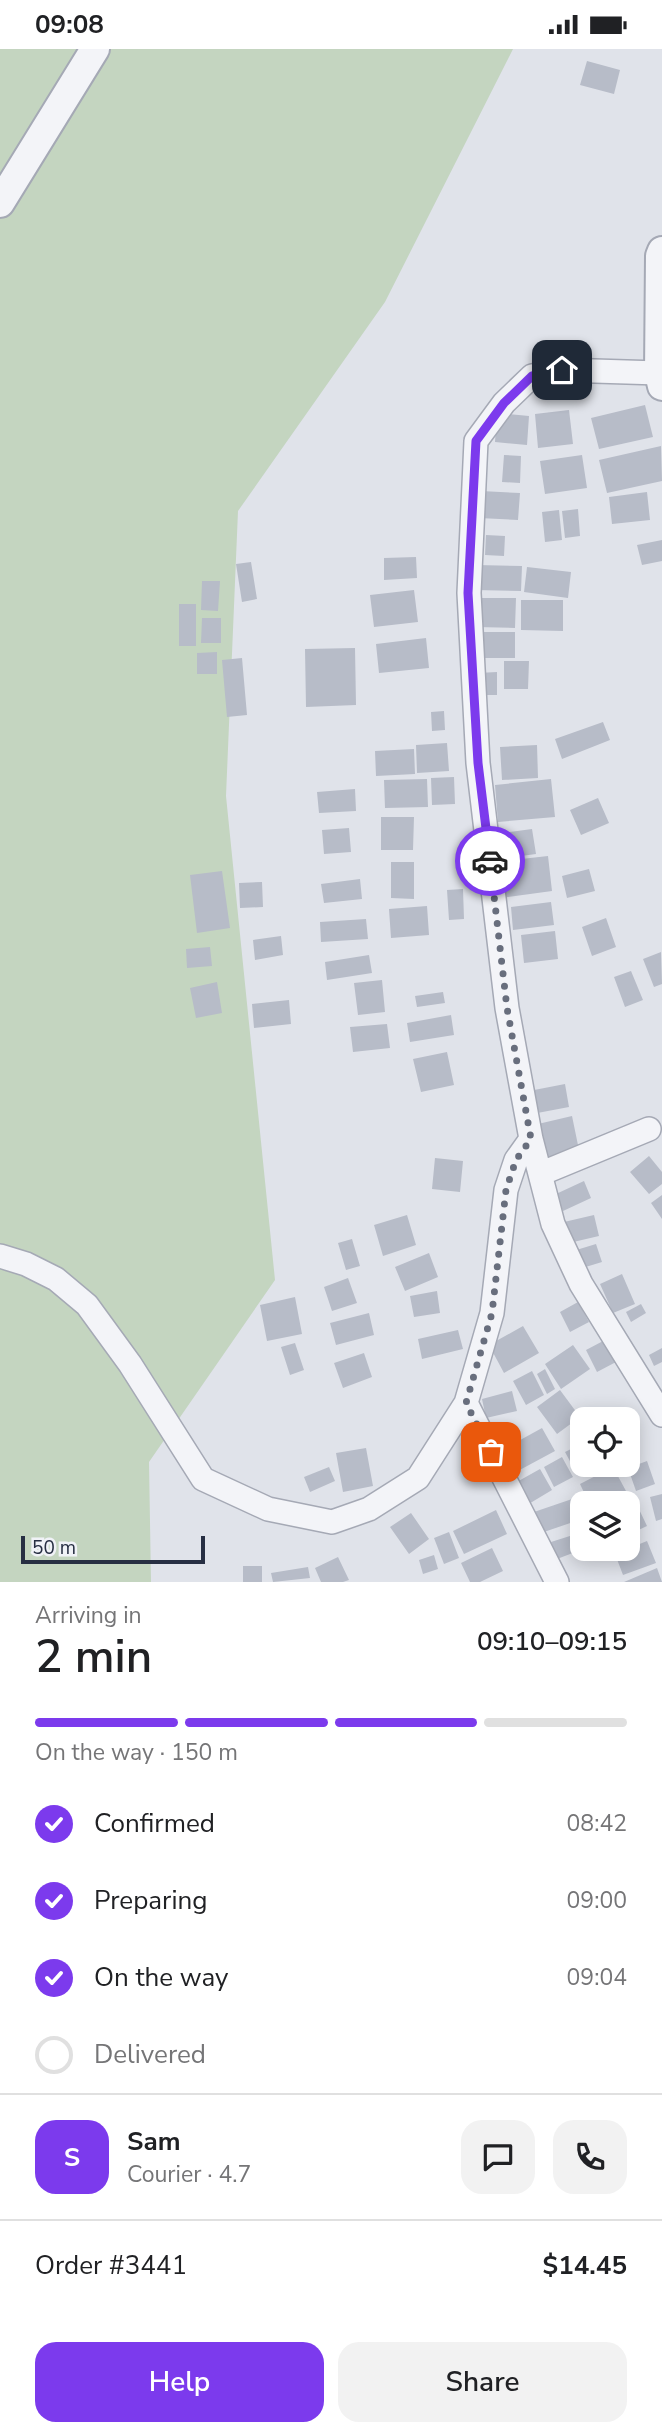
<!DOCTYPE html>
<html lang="en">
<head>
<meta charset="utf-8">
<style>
  :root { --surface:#fff; --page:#f2f2f2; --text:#202124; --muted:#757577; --line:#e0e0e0; --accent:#7c3aed }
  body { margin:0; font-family:"Nunito Sans",sans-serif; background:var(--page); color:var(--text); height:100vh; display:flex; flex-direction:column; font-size:26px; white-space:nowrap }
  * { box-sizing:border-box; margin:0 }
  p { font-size:23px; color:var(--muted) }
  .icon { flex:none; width:38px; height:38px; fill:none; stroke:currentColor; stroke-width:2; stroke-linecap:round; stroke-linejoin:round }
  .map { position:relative; height:1533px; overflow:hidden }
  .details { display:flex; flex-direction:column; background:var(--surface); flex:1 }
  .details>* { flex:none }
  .controls { position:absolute; left:570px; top:1358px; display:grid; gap:14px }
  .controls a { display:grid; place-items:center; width:70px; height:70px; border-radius:14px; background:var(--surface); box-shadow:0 4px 18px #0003; font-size:35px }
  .scale { position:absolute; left:21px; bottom:18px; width:184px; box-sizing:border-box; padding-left:7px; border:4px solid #272f43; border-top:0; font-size:19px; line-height:24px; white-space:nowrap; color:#272f43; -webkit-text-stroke:5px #f0f2f7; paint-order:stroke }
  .pin { position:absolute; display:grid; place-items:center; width:60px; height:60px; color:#fff; margin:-30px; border-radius:14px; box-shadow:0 4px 10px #0006 }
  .courier { position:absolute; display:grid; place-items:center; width:70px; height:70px; margin:-35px; border:5px solid #7c3aed; border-radius:50%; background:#fff; color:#222; box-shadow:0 2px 9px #0007 }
  .overview em { font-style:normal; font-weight:600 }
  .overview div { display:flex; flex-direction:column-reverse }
  .overview { display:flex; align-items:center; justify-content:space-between; height:119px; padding:0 35px }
  h1 { font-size:46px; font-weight:600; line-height:52px }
  .bar { display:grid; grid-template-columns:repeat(4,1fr); gap:10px 7px; align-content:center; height:84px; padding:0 35px }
  .bar i { height:9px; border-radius:5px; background:var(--line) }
  .bar .current { background:var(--accent) }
  .bar p { grid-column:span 4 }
  .line { display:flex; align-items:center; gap:18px; padding:0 35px; border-top:2px solid var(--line) }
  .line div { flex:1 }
  .round { display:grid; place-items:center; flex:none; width:74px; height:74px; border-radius:21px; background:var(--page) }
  ol { padding:0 35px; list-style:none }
  li { display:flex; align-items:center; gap:21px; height:77px }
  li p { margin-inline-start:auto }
  li .icon { padding:7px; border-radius:50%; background:var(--accent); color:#fff; stroke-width:4 }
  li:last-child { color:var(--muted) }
  li i { width:38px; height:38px; border:4px solid var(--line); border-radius:50% }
  .button { display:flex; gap:14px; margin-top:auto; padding:14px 35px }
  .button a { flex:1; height:80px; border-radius:21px; background:var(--accent); color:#fff; font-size:28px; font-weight:600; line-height:80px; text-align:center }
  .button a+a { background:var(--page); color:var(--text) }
  .status { display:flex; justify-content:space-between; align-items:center; height:49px; padding:0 35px; background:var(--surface); direction:ltr }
  .status svg { height:19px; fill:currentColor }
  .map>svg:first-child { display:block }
  .green { fill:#c4d5c0 }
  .building { fill:#b7bcc8 }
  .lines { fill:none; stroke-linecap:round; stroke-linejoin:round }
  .minor-casing { stroke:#a5a9b5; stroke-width:26 }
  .tertiary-casing { stroke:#a5a9b5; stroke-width:32 }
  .minor { stroke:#f3f4f8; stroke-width:23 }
  .tertiary { stroke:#f3f4f8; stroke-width:28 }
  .done { stroke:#686e7d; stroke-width:7; stroke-dasharray:0 12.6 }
  .route { stroke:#7c3aed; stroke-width:9 }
</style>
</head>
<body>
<div class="status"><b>09:08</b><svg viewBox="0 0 49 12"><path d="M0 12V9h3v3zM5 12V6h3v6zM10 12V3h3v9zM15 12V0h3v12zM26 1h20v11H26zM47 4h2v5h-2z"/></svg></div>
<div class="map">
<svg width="662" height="1533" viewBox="0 0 662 1533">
  <rect width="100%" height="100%" fill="#e0e3ea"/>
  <path class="green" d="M0,0H513L385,253L238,462L226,747L275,1231L149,1413L151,1533H0Z"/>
  <path class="building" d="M587,12L620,21L614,45L580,36Z
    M645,356L653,388L599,400L591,369Z
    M569,361L573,395L538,399L535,365Z
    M497,364L529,367L527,396L495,393Z
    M661,397L662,432L607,444L599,411Z
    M504,406L521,407L520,434L502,433Z
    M582,406L587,439L545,445L540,412Z
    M481,442L520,444L518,471L479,469Z
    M647,443L650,471L612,475L609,448Z
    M578,460L580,487L565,489L562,462Z
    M559,461L562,491L545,493L542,463Z
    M486,486L505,487L504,507L485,506Z
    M662,491V512L642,516L637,496Z
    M416,508L417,529L384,531V509Z
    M251,513L257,550L242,553L236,515Z
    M476,516L522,517L521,542L475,541Z
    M527,518L571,523L568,549L524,543Z
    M202,532H220L218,562L201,561Z
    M414,541L418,573L374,578L370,546Z
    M476,549H516L515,579L476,578Z
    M521,551H563V582L521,581Z
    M179,555H196V597H179Z
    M202,569H221V594H201Z
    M473,583H515V609H473Z
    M426,589L429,619L379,624L376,595Z
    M355,599L356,656L306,658L305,600Z
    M217,603V625H197V604Z
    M242,609L247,666L227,668L222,611Z
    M504,612H529L528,640H504Z
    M497,623V646H479L478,624Z
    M444,662L445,681L432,682L431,663Z
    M603,673L610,691L562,710L555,690Z
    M447,694L449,722L417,724L416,696Z
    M537,696L538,729L502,731L500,698Z
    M414,700L415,725L376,727L375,702Z
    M454,728L455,755L432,756L431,729Z
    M427,730L428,758L385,759L384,731Z
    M551,730L555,768L498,773L495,736Z
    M355,740L356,762L319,764L317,743Z
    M598,749L609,774L581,786L570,761Z
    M381,768H414L413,801H381Z
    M349,779L351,803L324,805L322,781Z
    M532,780L536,805L498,810L495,785Z
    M548,807L552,842L500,849L496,813Z
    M391,813H414V850L391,849Z
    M589,820L595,842L567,849L562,827Z
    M222,822L230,879L197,884L190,826Z
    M360,830L362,850L324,854L321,835Z
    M262,833L263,858L240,859L239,834Z
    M463,840L464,870L449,871L447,841Z
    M551,853L554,876L513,881L511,858Z
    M427,857L429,886L391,889L389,860Z
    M606,869L616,898L592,907L582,878Z
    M366,870L368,890L321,893L320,873Z
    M555,882L558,910L524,914L521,886Z
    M281,887L283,906L255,911L253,891Z
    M210,898L212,917L187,919L186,900Z
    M661,903L662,935L654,938L643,910Z
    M369,906L372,924L327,931L325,913Z
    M631,922L643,951L625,958L614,928Z
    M382,931L385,963L358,966L354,934Z
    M217,933L222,964L196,969L190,939Z
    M443,943L445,954L417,958L415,947Z
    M289,951L291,975L254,979L252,955Z
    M451,966L454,986L410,993L407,974Z
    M387,975L390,999L353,1003L350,978Z
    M447,1003L454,1036L421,1043L413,1010Z
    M565,1035L569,1058L532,1065L529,1042Z
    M572,1067L579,1101L545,1109L538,1075Z
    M649,1107L662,1123V1135L649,1145L630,1123Z
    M435,1109L463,1112L460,1143L432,1140Z
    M584,1132L591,1149L563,1162L556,1145Z
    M662,1146V1170L651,1154Z
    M407,1166L416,1196L383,1207L374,1176Z
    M594,1166L599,1187L569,1194L564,1173Z
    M352,1190L360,1217L346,1221L338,1194Z
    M596,1195L602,1213L579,1220L573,1202Z
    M429,1204L438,1228L405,1242L395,1218Z
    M622,1225L635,1255L613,1264L600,1235Z
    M348,1229L357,1254L332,1262L324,1238Z
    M437,1242L440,1264L414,1268L410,1247Z
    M295,1248L302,1285L267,1292L260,1256Z
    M578,1253L589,1273L570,1283L560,1263Z
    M641,1255L646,1264L631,1273L626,1263Z
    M369,1264L374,1286L336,1296L330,1274Z
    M523,1277L539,1304L504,1324L489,1296Z
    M458,1281L463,1300L422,1310L418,1290Z
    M605,1291L616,1313L597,1323L586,1301Z
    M295,1294L304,1321L290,1326L281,1298Z
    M573,1296L590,1320L561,1340L545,1315Z
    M662,1299V1313L654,1317L649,1306Z
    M364,1304L372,1328L343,1339L334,1314Z
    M545,1320L555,1340L547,1345L537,1325Z
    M532,1322L544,1346L526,1356L513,1332Z
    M560,1341L580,1368L557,1385L537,1358Z
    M512,1342L517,1362L486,1369L482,1350Z
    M542,1379L555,1402L516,1423L504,1400Z
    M583,1394V1416H599L578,1427L565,1403Z
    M366,1399L373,1437L343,1443L336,1404Z
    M562,1408L573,1428L554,1438L544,1418Z
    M647,1412L655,1435L636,1442L628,1419Z
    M329,1418L335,1432L310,1443L304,1428Z
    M613,1418L626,1442L603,1454H589L580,1435Z
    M540,1420L552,1441L527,1456L515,1434Z
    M662,1445V1470L656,1472L650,1448Z
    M575,1449L582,1470L541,1484L534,1463Z
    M637,1456L647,1477L628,1486V1460Z
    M496,1461L507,1485L464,1505L453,1482Z
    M411,1464L429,1490L409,1505L390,1478Z
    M449,1483L459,1509L444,1515L434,1489Z
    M573,1486L578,1502L557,1510L551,1493Z
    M647,1492L656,1514L623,1526L615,1505Z
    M492,1499L503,1522L480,1533H470L461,1514Z
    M434,1506L438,1520L423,1525L419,1511Z
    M338,1508L349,1531L343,1533H321L315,1519Z
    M243,1517H262V1533H243Z
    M308,1518L310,1529L273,1533L271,1524Z
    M657,1519L662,1533H624Z"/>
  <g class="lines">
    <g class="minor-casing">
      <path id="minor" d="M659,324L562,321L532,327L504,354L476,392L469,544L478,714L507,959L531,1090L553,1175L581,1235L662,1366
        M540,1125L649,1080
        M0,1207L26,1215L56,1230L87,1256L130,1315L203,1430L268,1460L332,1473L369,1460L418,1429L466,1354L492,1264L506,1141L516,1111L531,1090
        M466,1354L557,1533"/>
    </g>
    <g class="tertiary-casing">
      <path id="tertiary" d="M0,154L95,0
        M662,202L660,207L659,324L662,337"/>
    </g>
    <use href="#minor" class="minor"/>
    <use href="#tertiary" class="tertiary"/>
  </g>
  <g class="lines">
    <path class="done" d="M490,812L507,959L531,1090L516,1111L506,1141L492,1264L466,1354L491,1403"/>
    <path class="route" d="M490,812L478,714L468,544L476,392L504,354L532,327L562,321"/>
  </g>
</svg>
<div class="controls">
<a><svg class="icon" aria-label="locate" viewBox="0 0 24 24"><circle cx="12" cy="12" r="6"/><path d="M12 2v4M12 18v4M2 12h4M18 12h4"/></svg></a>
<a><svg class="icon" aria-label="layers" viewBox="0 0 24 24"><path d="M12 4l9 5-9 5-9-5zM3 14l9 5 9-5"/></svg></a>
</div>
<div class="scale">50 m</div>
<div class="pin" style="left:491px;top:1403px;background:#ea580c"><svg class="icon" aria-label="bag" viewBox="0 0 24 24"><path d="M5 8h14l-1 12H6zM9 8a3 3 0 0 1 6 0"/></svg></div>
<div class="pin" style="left:562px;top:321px;background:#1f2937"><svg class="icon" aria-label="home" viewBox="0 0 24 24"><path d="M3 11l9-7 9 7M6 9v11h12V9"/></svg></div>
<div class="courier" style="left:490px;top:812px"><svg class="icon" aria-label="car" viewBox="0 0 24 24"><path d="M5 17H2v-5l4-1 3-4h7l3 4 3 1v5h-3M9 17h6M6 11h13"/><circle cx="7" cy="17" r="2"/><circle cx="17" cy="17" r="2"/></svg></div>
</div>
<section class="details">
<div class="overview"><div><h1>2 min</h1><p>Arriving in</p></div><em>09:10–09:15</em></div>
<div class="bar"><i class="current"></i><i class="current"></i><i class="current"></i><i></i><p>On the way · 150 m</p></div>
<ol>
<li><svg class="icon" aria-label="check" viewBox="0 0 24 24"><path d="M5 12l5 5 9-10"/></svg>Confirmed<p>08:42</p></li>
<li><svg class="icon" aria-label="check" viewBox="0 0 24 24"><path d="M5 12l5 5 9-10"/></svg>Preparing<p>09:00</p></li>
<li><svg class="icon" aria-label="check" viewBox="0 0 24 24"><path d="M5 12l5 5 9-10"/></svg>On the way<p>09:04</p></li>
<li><i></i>Delivered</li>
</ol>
<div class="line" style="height:126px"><b class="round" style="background:var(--accent);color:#fff">S</b><div><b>Sam</b><p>Courier · 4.7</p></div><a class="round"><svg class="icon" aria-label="chat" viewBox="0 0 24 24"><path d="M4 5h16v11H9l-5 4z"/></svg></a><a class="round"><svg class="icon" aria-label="phone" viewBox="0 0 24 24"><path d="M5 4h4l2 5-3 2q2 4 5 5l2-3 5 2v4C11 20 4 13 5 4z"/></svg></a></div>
<div class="line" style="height:91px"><div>Order #3441</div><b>$14.45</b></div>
<div class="button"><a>Help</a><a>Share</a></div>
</section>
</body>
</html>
